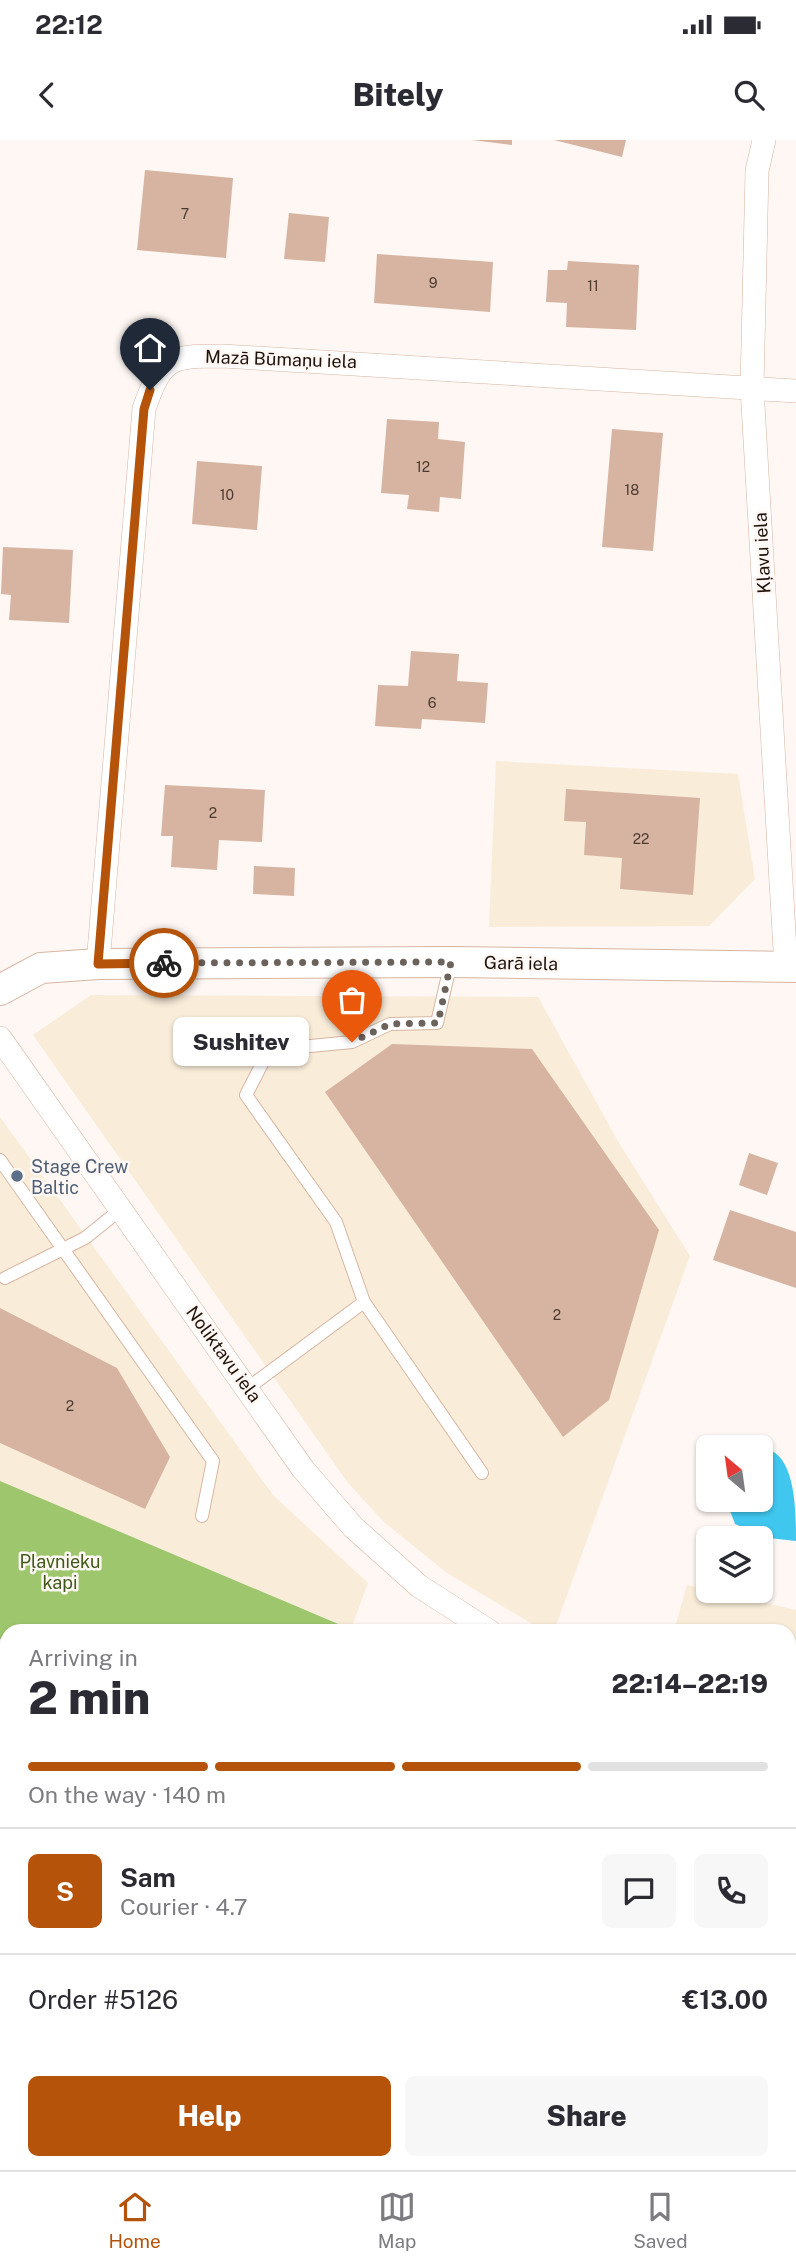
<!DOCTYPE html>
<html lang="en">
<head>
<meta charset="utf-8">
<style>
  :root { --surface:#fff; --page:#f7f7f7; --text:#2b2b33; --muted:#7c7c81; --line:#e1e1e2; --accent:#b45309 }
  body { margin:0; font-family:"Public Sans",sans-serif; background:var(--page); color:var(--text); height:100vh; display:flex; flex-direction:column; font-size:26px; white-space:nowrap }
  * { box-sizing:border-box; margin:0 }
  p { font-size:23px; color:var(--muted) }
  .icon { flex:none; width:38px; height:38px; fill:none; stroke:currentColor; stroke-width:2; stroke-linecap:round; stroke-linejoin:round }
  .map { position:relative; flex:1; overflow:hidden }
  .drawer { position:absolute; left:0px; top:1484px; width:796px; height:546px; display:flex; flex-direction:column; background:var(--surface); border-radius:21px 21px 0 0; box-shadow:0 2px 5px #0004 }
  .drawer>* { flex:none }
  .needle { width:46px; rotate:331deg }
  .buttons { position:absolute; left:696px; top:1295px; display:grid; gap:14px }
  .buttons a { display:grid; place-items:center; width:77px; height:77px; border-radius:10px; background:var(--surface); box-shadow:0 2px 5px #0004; font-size:35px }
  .pin { position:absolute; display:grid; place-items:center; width:60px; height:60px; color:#fff; margin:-72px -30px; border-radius:50% 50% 50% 0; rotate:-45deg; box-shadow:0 0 7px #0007 }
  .pin .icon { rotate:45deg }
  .courier { position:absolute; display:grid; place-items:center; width:70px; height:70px; margin:-35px; border:5px solid #b45309; border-radius:50%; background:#fff; color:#222; box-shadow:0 2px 9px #0007 }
  .bubble { position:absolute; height:49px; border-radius:10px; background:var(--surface); box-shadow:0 2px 5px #0004; font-size:23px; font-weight:800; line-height:49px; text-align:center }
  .overview em { font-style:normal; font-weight:800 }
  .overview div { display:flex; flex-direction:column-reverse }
  .overview { display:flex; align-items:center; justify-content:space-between; height:119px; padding:0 28px }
  h1 { font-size:46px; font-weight:800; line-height:52px }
  .bar { display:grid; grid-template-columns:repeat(4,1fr); gap:10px 7px; align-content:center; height:84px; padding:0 28px }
  .bar i { height:9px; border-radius:5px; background:var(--line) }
  .bar .on { background:var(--accent) }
  .bar p { grid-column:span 4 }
  .line { display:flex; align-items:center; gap:18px; padding:0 28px; border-top:2px solid var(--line) }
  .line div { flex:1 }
  .round { display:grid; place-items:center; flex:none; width:74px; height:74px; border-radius:10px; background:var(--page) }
  .button { display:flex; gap:14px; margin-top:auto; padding:14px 28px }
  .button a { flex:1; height:80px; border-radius:10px; background:var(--accent); color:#fff; font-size:28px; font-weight:800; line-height:80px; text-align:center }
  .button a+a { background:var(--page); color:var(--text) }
  .status { display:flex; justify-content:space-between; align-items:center; height:49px; padding:0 35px; background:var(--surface); direction:ltr }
  .status svg { height:19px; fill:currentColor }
  header { display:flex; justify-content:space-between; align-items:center; height:91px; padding:0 28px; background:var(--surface); font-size:32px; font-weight:800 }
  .dock { display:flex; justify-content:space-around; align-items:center; height:98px; border-top:2px solid var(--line); background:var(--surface); font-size:19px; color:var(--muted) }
  .dock a { display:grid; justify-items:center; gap:4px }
  .dock .on { color:var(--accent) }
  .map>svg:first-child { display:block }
  .commercial { fill:#f9edd9 }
  .forest { fill:#9ec76d }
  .water { fill:#40c7ef }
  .building { fill:#d6b4a1 }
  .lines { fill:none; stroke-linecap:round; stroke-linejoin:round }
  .service-casing { stroke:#d7b5a2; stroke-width:14 }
  .minor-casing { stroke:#d7b5a2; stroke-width:24 }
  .tertiary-casing { stroke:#d7b5a2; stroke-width:32 }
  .service { stroke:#fff; stroke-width:12 }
  .minor { stroke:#fff; stroke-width:23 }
  .tertiary { stroke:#fff; stroke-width:30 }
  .done { stroke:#6c625c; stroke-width:7; stroke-dasharray:0 12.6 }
  .route { stroke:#b45309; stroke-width:9 }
  .service-dot { fill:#5c6f8a; stroke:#fef7f3; stroke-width:2.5 }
  .labels { text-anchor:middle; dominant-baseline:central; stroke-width:5; stroke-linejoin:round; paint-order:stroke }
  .number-label { font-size:14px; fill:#4b3a30 }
  .street-label { font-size:18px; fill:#1d110a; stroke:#fef7f3 }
  .service-label { font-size:18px; fill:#4e5e75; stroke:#fef7f3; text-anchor:start }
  .park-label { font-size:18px; fill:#3f591b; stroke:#fef7f3 }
</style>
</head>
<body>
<div class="status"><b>22:12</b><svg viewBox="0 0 49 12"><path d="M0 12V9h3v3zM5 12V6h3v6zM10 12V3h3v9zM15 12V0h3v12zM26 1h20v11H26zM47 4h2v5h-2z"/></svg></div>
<header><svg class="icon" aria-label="back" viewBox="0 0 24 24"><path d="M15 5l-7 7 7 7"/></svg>Bitely<svg class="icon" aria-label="search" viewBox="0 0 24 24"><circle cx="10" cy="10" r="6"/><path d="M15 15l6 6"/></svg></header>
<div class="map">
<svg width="796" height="2030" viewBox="0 0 796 2030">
  <rect width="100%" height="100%" fill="#fef7f3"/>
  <path class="commercial" d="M496,621L738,634L755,739L709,786L489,787Z
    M91,855L538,857L619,1003L690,1116L554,1491H544L447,1433L384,1382L348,1343L33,895Z
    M0,977L273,1355L368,1443L351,1489L0,1341Z
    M687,1445L796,1470V1765L789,1756V1491H674Z"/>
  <path class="forest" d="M0,1341L355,1491H7V2023H789V2012L796,2021V2030H0Z"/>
  <path class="water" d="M761,1308C796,1310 796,1370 796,1401L769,1398L735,1384L726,1360H761Z"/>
  <path class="building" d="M472,0H512V5Z
    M554,0H626L622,17Z
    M145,30L233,38L226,118L137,110Z
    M289,73L329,77L325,122L284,119Z
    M377,114L493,122L490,172L374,163Z
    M568,121L639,125L636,190L566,187L567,163L546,162L548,130H567Z
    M387,279L439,282L438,299L465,302L461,359L440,357L439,372L407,369L409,355L381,353Z
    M612,289L663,293L653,411L602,407Z
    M197,321L262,326L257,390L192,384Z
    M3,407L73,410L69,483L9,480L11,455L1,454Z
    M411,511L459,514L457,541L488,543L485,583L422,579L421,589L375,586L378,545L408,546Z
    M165,645L265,650L262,702L219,700L217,730L171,727L173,696H161Z
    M566,649L700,658L693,755L620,749L622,718L584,715L586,682L564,681Z
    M254,726L295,728L294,756L253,754Z
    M392,904L532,909L659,1090L609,1260L563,1297L325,952Z
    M749,1013L778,1023L767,1055L739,1045Z
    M730,1070L796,1092V1148L713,1120Z
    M0,1168L117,1228L170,1317L145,1369L0,1303Z"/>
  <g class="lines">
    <g class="service-casing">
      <path id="service" d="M0,1020L213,1321L202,1376
        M5,1138L85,1098L120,1070
        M364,1162L482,1333
        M248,1248L364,1162L336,1082L246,955L269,910L352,902L390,884L437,883L451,822
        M0,1505L7,1507
        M789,1618L796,1613
        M789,1663L796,1672
        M0,1859L7,1874
        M123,2023L131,2030"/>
    </g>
    <g class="minor-casing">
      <path id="minor" d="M764,0L757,31L752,248L786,827
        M98,824L144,269C162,217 169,216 223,216L796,251
        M0,898L303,1329L353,1387L419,1446L489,1491
        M789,1796L796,1806
        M789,1959L796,1968"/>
    </g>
    <g class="tertiary-casing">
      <path id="tertiary" d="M0,850L41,828L98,824L451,822L796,827"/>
    </g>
    <use href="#service" class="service"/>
    <use href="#minor" class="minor"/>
    <use href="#tertiary" class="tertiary"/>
  </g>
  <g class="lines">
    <path class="done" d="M164,823L451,822L438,883L390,884L352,902"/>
    <path class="route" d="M150,250L144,269L98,824L164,823"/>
  </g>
  <circle class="service-dot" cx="17" cy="1036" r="7"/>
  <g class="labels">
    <g class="number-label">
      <text x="185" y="74">7</text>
      <text x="433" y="143">9</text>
      <text x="593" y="146">11</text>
      <text x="423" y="327">12</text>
      <text x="632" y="350">18</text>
      <text x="227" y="355">10</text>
      <text x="432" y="563">6</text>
      <text x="213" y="673">2</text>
      <text x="641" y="699">22</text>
      <text x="557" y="1175">2</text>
      <text x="70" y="1266">2</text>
    </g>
    <g class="street-label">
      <text transform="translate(281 219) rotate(2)">Mazā Būmaņu iela</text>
      <text transform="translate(762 413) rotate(-93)">Kļavu iela</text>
      <text transform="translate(521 823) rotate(1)">Garā iela</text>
      <text transform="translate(224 1214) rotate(54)">Noliktavu iela</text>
    </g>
    <g class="service-label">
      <text x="31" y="1026">Stage Crew<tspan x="31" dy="21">Baltic</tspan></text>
    </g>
    <g class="park-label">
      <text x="60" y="1421">Pļavnieku<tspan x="60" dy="21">kapi</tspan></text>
    </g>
  </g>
</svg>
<div class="buttons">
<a><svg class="needle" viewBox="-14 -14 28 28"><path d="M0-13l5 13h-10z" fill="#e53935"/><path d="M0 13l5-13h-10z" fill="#7c7c81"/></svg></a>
<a><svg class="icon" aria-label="layers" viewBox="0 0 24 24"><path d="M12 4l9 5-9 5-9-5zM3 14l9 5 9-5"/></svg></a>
</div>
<div class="pin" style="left:352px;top:902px;background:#ea580c"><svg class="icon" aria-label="bag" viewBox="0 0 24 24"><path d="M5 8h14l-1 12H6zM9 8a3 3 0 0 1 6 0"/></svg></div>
<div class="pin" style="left:150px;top:250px;background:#1f2937"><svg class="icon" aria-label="home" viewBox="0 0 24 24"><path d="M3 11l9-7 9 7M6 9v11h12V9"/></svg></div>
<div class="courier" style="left:164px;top:823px"><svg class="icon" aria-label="bike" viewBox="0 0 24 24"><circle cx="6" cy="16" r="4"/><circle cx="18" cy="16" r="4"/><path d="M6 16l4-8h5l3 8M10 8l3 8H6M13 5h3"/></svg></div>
<div class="bubble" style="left:173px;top:877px;width:136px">Sushitev</div>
<section class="drawer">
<div class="overview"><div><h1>2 min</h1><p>Arriving in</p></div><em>22:14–22:19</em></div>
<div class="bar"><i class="on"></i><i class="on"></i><i class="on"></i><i></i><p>On the way · 140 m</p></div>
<div class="line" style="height:126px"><b class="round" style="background:var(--accent);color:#fff">S</b><div><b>Sam</b><p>Courier · 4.7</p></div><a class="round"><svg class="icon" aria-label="chat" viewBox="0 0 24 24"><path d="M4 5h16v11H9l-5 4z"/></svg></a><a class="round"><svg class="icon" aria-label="phone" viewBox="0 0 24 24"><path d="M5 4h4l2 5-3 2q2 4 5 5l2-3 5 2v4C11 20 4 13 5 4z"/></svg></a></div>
<div class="line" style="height:91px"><div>Order #5126</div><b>€13.00</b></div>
<div class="button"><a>Help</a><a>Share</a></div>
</section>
</div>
<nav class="dock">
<a class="on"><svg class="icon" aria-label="home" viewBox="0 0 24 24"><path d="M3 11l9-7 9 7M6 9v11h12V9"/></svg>Home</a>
<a><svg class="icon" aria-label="map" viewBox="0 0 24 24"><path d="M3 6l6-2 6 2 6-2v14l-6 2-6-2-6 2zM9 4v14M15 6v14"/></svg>Map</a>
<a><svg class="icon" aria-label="saved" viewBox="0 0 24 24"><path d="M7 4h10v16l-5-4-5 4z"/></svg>Saved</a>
</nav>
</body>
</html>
